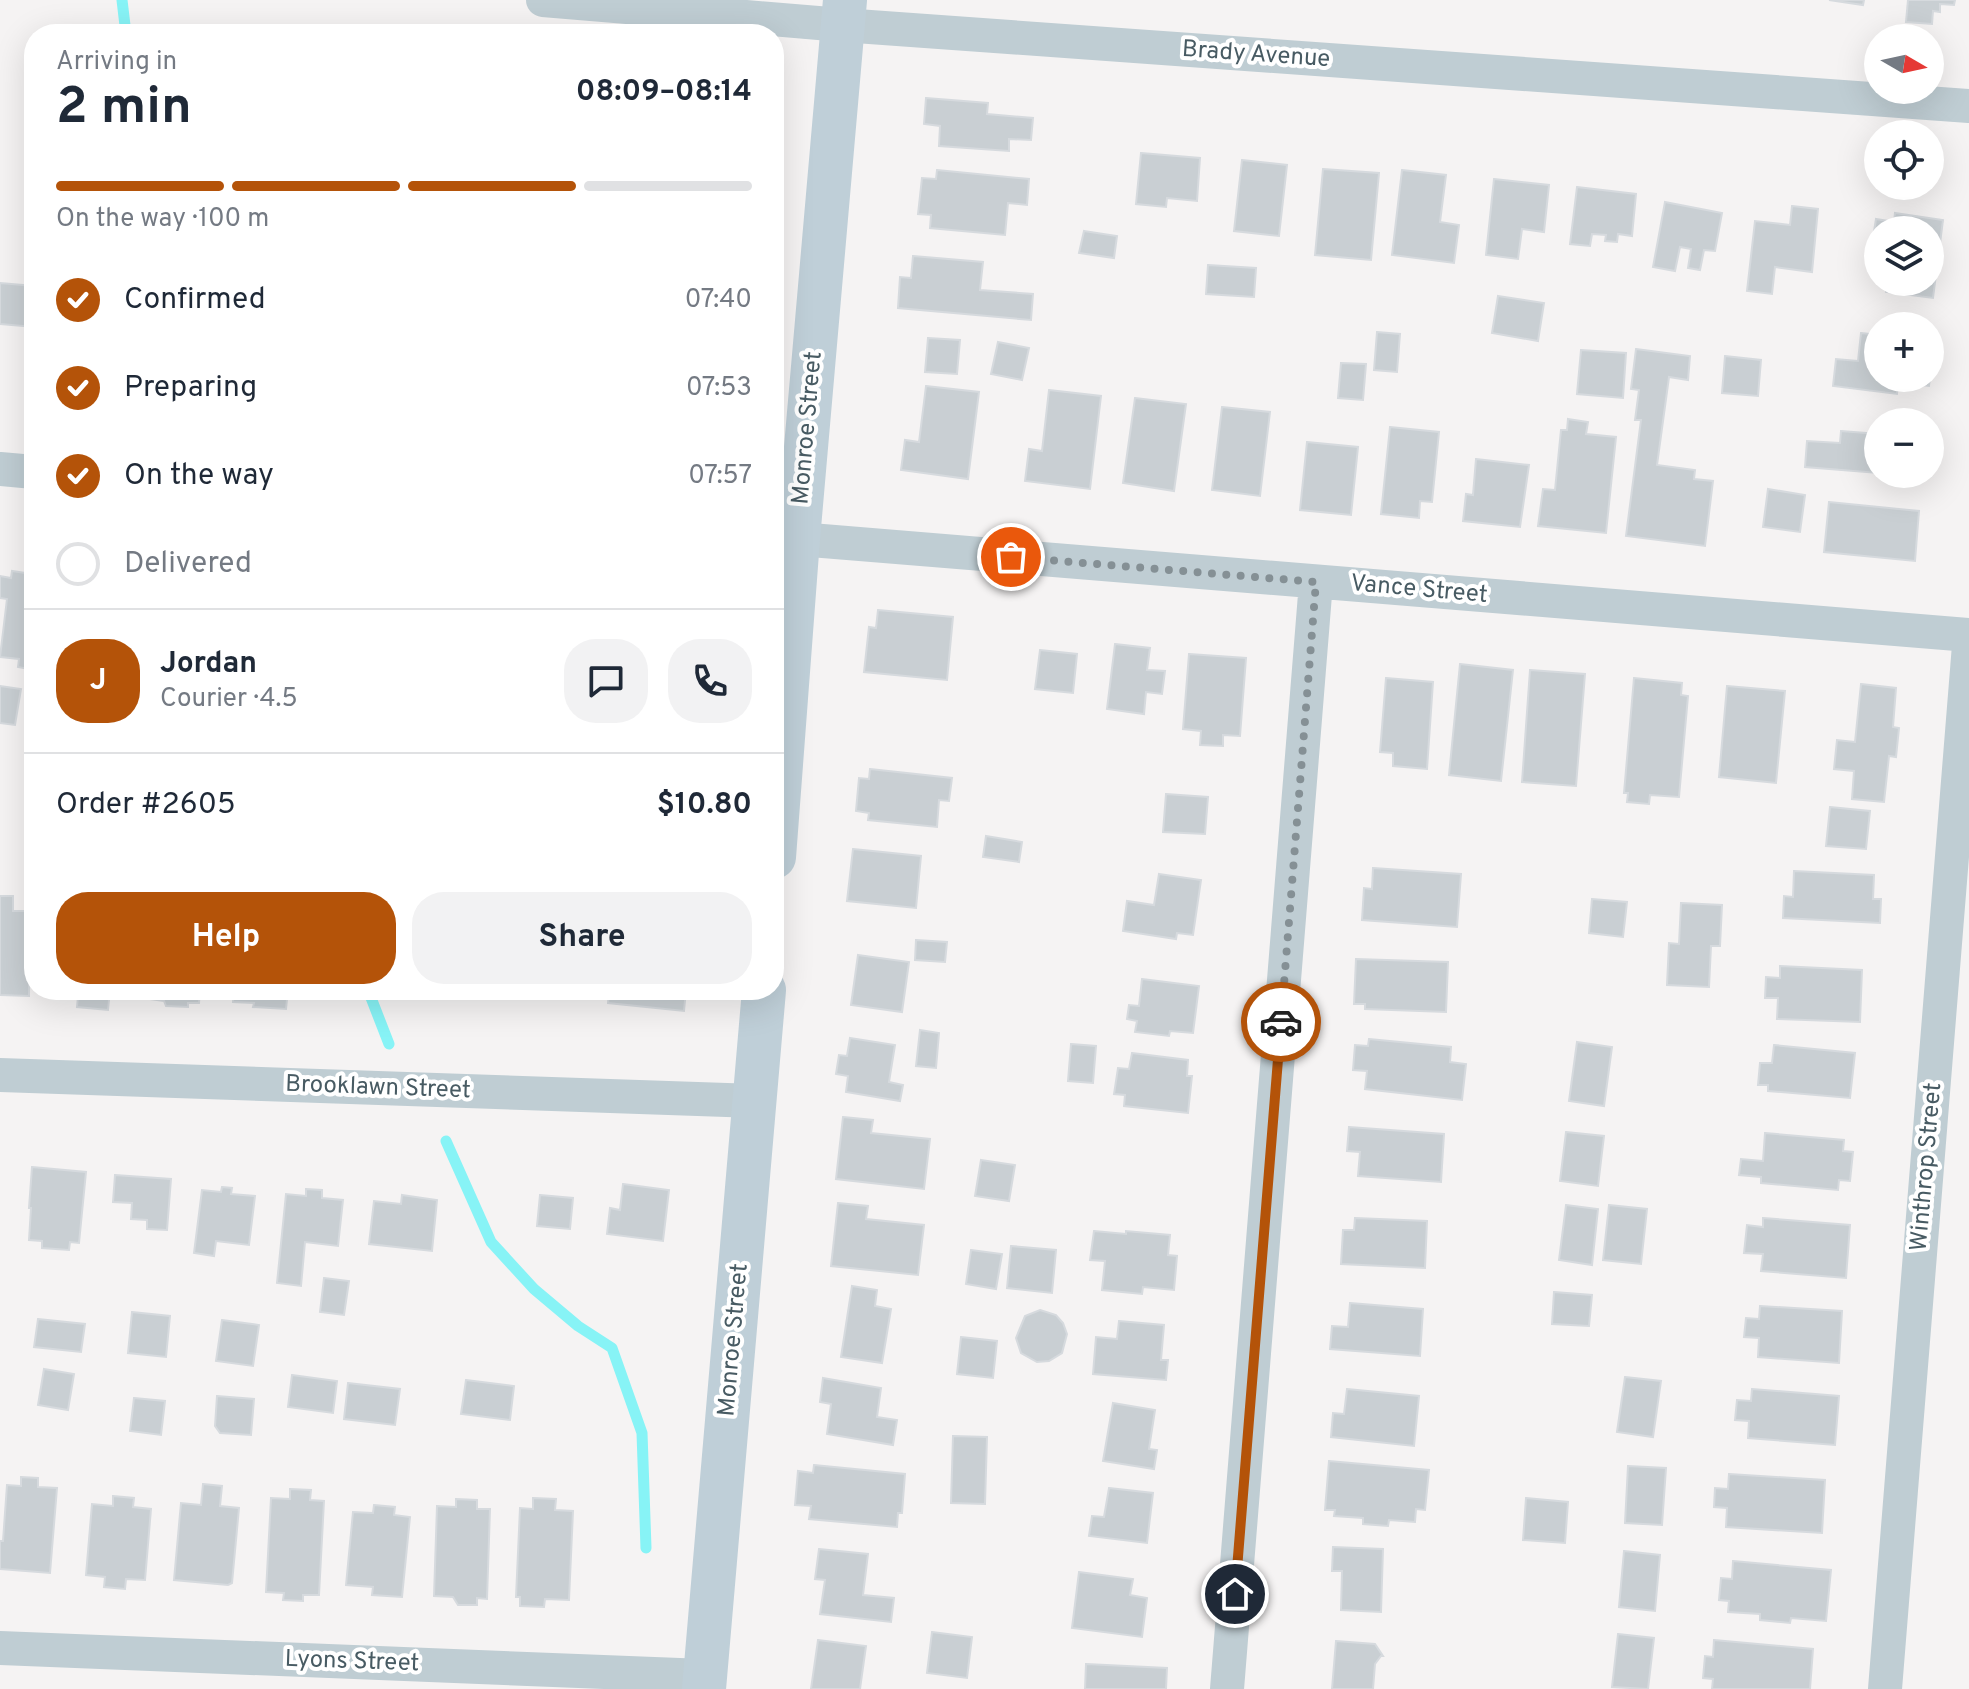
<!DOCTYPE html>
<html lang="en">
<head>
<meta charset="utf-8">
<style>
  :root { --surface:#fff; --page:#f2f2f3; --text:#1f2937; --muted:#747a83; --line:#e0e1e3; --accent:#b45309 }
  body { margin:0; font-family:Overpass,sans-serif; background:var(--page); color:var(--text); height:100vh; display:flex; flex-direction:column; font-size:30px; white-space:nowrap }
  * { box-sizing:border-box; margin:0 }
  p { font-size:26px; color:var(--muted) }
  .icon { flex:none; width:44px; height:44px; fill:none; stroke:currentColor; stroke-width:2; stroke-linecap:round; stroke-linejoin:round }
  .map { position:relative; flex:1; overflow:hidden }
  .sheet { position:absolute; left:24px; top:24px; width:760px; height:976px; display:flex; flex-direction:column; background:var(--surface); border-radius:32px; box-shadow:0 8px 32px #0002 }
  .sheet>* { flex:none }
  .needle { width:52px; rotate:99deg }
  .buttons { position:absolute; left:1864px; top:24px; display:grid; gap:16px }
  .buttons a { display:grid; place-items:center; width:80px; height:80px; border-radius:50%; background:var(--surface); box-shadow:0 8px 32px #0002; font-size:40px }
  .pin { position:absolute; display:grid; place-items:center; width:68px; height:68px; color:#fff; margin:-34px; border:4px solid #fff; border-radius:50%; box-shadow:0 2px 8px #0007 }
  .courier { position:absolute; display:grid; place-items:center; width:80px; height:80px; margin:-40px; border:6px solid #b45309; border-radius:50%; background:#fff; color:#222; box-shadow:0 2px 10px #0007 }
  .head em { font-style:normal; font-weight:700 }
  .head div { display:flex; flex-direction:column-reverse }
  .head { display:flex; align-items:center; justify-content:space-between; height:136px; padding:0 32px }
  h1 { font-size:52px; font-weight:700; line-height:60px }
  .bar { display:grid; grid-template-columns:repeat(4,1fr); gap:12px 8px; align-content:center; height:96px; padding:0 32px }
  .bar i { height:10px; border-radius:6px; background:var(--line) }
  .bar .active { background:var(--accent) }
  .bar p { grid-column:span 4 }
  .line { display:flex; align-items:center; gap:20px; padding:0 32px; border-top:2px solid var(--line) }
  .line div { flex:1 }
  .round { display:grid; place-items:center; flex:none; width:84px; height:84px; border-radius:32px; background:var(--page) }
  ol { padding:0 32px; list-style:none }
  li { display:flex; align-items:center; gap:24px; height:88px }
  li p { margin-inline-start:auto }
  li .icon { padding:8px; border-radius:50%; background:var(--accent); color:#fff; stroke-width:4 }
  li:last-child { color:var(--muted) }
  li i { width:44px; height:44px; border:4px solid var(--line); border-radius:50% }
  .action { display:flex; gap:16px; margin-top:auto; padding:16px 32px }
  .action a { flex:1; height:92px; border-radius:32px; background:var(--accent); color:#fff; font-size:32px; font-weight:700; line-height:92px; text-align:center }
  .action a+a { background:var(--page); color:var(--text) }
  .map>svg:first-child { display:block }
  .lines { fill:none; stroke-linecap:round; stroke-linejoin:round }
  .stream { stroke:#87f3f6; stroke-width:11 }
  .building { fill:#c9cfd3; stroke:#d6dade; stroke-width:2 }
  .street { stroke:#bfcdd3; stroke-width:34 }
  .secondary { stroke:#bfcfd8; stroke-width:44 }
  .done { stroke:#859095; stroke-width:8; stroke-dasharray:0 14.4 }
  .route { stroke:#b45309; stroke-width:10 }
  .labels { text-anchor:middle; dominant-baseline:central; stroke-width:8; stroke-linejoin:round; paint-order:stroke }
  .street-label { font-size:24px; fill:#485b63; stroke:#fff }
</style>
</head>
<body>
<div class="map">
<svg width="1969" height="1689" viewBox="0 0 1969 1689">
  <rect width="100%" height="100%" fill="#f5f3f3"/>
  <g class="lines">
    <path class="stream" d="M122,0L126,34
      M368,990L389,1044
      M446,1141L491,1242L534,1289L578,1326L612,1348L642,1433L646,1548"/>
  </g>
  <path class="building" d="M1829,0H1864L1863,5Z
    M1908,0H1955L1954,5L1940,4V12L1933,11L1932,24L1906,22Z
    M926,98L988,103L987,114L1033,118L1031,140L1009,139V151L939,146L940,126L924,124Z
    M1141,153L1200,158L1197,201L1167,198L1166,207L1136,204Z
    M1242,160L1287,165L1279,236L1234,231Z
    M1323,169L1379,173L1371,260L1315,255Z
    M937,170L1029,179L1027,205L1008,203L1005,235L930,228L931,215L918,214L922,178L936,179Z
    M1402,170L1446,175L1440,222L1459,225L1454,263L1392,255Z
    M1494,179L1549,185L1544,232L1522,229L1518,259L1486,255Z
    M1577,187L1636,194L1632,236L1618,234L1617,242L1605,241L1606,235L1592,234L1590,246L1570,244Z
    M1665,202L1722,213L1715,251L1704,250L1700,270L1688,268L1691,249L1680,247L1675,271L1653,267Z
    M1792,206L1818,209L1812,272L1775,267L1772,294L1747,291L1755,221L1790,225Z
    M1895,213L1943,220L1933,298L1886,292L1887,282H1930V230H1878V244H1872L1876,219L1894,222Z
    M1084,231L1117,236L1114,258L1079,253Z
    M913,256L983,262L980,290L1033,294L1031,320L898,308L900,277L911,278Z
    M1208,265L1256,268L1254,297L1206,294Z
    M0,283L34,286V327L0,324Z
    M1498,296L1544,303L1538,341L1492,333Z
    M1377,332L1400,334L1397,372L1374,370Z
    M1861,333L1878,335V378H1930L1929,386L1898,382L1897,394L1833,386L1836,359L1858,361Z
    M928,338L960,340L957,374L925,372Z
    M1930,341L1934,342L1930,376Z
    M998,342L1029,348L1022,380L991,374Z
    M1636,349L1690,356L1688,380L1669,377L1657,465L1695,470L1694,479L1713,481L1705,546L1626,536L1641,420H1635L1639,390L1631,389Z
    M1581,350L1626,353L1623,398L1577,394Z
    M1725,356L1761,360L1758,396L1722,393Z
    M1341,363L1366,364L1363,400L1338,398Z
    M926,386L979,392L968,479L901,470L905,440L919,442Z
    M1049,390L1101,396L1090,489L1025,481L1029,449L1042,451Z
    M1135,398L1186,404L1174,491L1123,483Z
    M1222,407L1270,412L1260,496L1212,490Z
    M1568,419L1588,422L1586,434L1616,437L1606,533L1538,526L1543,489L1555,490L1561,430H1567Z
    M1390,427L1439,432L1432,502L1420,501L1419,518L1381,514Z
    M1841,431L1878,434V473L1805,467L1807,441L1840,443Z
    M1307,442L1358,447L1351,515L1300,510Z
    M1476,459L1529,465L1520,527L1463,521L1466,494L1473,495Z
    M1768,489L1805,495L1800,532L1763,527Z
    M1829,502L1919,511L1915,561L1824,552Z
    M34,563V670L18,667L19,659L0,657L7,599L0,598V576L11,578L12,571L32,574Z
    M878,610L953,617L947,680L864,672L869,627L876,628Z
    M1115,644L1150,648L1147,670L1165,671L1162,694L1146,692L1144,714L1107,709Z
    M1040,650L1077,654L1073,693L1035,689Z
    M1189,654L1246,658L1240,736L1223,735V746L1200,745L1201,731L1183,729Z
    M1460,664L1513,670L1501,781L1449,775Z
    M1530,670L1585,674L1576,786L1522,782Z
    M1386,678L1433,682L1427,769L1393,766V753L1380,752Z
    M1634,678L1682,683L1681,695L1688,696L1679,797L1650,795L1649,804L1627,802L1628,793H1624Z
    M1861,684L1896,688L1893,727L1899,728L1896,757L1889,756L1884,802L1852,799L1854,771L1834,769L1837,740L1855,742Z
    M0,686L21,689L15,725L0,723Z
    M1727,686L1785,691L1776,783L1719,777Z
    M870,769L952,778L949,801L939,800L937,827L868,820L869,813L856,811L859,778L869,779Z
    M1166,794L1208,797L1205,834L1163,832Z
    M1830,807L1870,811L1866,849L1826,846Z
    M986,836L1022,842L1019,862L983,857Z
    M853,849L921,856L916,908L847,901Z
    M1373,868L1461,874L1457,927L1362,920L1364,888L1372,889Z
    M1794,871L1874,875L1873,899H1881L1880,923L1783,918L1784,896L1793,897Z
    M1159,874L1201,880L1193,935L1177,933L1176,939L1123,931L1127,901L1154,905Z
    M0,896H13V911H30L29,996L0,995Z
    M1592,899L1627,902L1623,937L1589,933Z
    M1681,903L1722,905L1720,946H1711L1709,987L1667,985L1669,943L1679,944Z
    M916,940L947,942L945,962L915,960Z
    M858,955L909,962L902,1012L851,1005Z
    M1356,959L1448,962L1446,1012L1365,1009V1004H1354Z
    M1780,966L1862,970L1860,1022L1777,1019L1778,998H1765L1766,977L1780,978Z
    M1142,979L1199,986L1193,1033L1170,1031L1169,1036L1135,1032L1137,1021L1127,1019L1129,1005L1139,1006Z
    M61,990H110L108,1010L77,1007L78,996L60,994Z
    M150,990H200L199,1003H188V1007L166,1006L164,1001L149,999Z
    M234,990H288L286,1009L253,1007L254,1003L233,1002Z
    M686,990L684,1011L608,1003L609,992L596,991Z
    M920,1030L939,1033L936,1068L916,1066Z
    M850,1038L895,1045L889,1082L903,1085L900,1101L846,1092L848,1076L836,1074L839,1055L847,1056Z
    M1369,1039L1451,1047L1450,1062L1466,1064L1462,1100L1365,1089L1367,1071L1353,1070L1355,1045L1368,1046Z
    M1577,1042L1612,1047L1604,1106L1569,1101Z
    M1071,1044L1096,1046L1093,1083L1068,1081Z
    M1774,1045L1855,1053L1850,1098L1768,1091V1085H1758L1760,1063H1772Z
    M1132,1053L1188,1060L1187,1076H1192L1188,1113L1124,1106L1125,1095L1114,1094L1118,1068L1129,1069Z
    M843,1117L873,1120L871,1133L930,1139L924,1189L836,1179Z
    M1349,1127L1444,1134L1441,1182L1358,1176L1360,1152L1347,1151Z
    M1566,1132L1604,1136L1598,1186L1560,1181Z
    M1765,1133L1844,1140L1843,1151L1853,1152L1850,1181L1839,1180L1838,1190L1761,1183V1177L1739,1175L1741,1159L1763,1161Z
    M981,1160L1015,1165L1009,1201L975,1196Z
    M32,1167L86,1172L79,1243L70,1242L69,1250L42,1248V1241L29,1240L31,1208H29Z
    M115,1175L171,1179L167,1230L147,1229V1220L131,1219L132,1203L113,1202Z
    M623,1184L669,1190L663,1241L607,1234L610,1208L620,1210Z
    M222,1187L232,1188L231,1194L255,1196L249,1245L216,1241L214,1256L194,1253L202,1190L221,1192Z
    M306,1189L322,1190V1198L343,1200L338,1246L305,1242L301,1286L277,1283L286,1194L306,1196Z
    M402,1195L437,1200L432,1251L369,1244L374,1201L401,1204Z
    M540,1195L573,1198L570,1229L537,1226Z
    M838,1203L868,1206L866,1219L924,1225L918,1275L831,1266Z
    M1566,1205L1598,1209L1592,1265L1559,1260Z
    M1609,1205L1647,1209L1641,1264L1603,1260Z
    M1355,1218L1427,1221L1425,1268L1341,1264L1343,1230H1354Z
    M1763,1218L1850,1225L1846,1278L1761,1271L1763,1254L1744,1253L1747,1225L1763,1227Z
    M1094,1231L1126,1234V1231L1170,1235L1168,1255L1177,1256L1174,1290L1143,1287L1142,1294L1102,1290L1105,1261L1090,1260Z
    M1011,1246L1056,1250L1052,1293L1007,1288Z
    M971,1250L1002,1254L996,1289L966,1284Z
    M324,1278L349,1281L344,1315L320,1312Z
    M852,1286L877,1290L875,1306L891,1309L882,1363L841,1357Z
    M1554,1292L1592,1295L1589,1326L1552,1324Z
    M1350,1303L1423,1309L1420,1356L1330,1349L1332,1326L1348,1327Z
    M1760,1306L1842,1311L1839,1363L1758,1357L1759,1338L1744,1337L1746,1318L1759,1319Z
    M1040,1310L1056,1315L1063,1323L1067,1334L1062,1353L1049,1361L1037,1362L1021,1353L1016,1338L1025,1316Z
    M132,1312L170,1316L166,1357L128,1353Z
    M38,1319L85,1324L81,1352L34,1347Z
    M222,1320L259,1325L253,1366L216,1361Z
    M1119,1321L1164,1325L1161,1360H1168L1166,1380L1093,1374L1096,1337L1117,1339Z
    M961,1337L997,1341L993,1378L957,1374Z
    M44,1369L74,1374L68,1410L38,1405Z
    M292,1375L337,1381L333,1413L288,1407Z
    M1625,1377L1661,1381L1653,1437L1617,1432Z
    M823,1378L881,1388L877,1417L897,1420L893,1445L827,1434L831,1404L820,1402Z
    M466,1380L514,1386L510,1420L461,1414Z
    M348,1383L400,1389L395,1425L344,1419Z
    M1347,1389L1419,1396L1414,1446L1331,1437L1333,1413L1344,1414Z
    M1752,1389L1839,1396L1835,1445L1748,1438L1749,1421L1735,1420L1737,1400L1751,1401Z
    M217,1396L254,1399L251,1435L220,1433L215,1426Z
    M134,1398L165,1401L161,1435L130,1431Z
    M1113,1403L1155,1410L1149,1449L1157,1450L1154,1469L1103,1461Z
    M953,1436L987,1437L985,1504L951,1503Z
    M1329,1461L1429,1470L1425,1510L1416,1509L1415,1522L1389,1520L1388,1526L1363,1524V1518L1334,1516L1335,1510H1325Z
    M814,1465L905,1474L902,1513H898L897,1527L809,1519L811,1506L795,1505L798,1471L813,1473Z
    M1628,1466L1666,1468L1662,1525L1625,1523Z
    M1729,1474L1825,1480L1822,1533L1726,1527L1727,1508L1714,1507L1715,1488L1728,1489Z
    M21,1477L38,1478V1487L57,1488L50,1573L0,1569V1541H3L7,1485L21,1486Z
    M203,1484L222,1486L220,1506L239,1508L232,1583L228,1585L174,1580L181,1503L201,1505Z
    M1109,1488L1153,1493L1147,1543L1089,1536L1092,1516L1104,1517Z
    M290,1489L311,1490L310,1500L324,1501L319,1595H303V1601L283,1600L284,1593L266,1592L271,1498L290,1499Z
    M113,1496L134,1498L133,1507L151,1509L145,1580L126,1579L125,1589L104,1587L105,1577L86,1575L92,1504L113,1506Z
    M533,1498L556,1499L555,1510L573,1511L569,1600L545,1599L544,1607L520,1606V1597H516L520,1508L533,1509Z
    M1526,1498L1568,1502L1565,1543L1523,1540Z
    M456,1499L477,1500V1509H490L487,1599L477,1598V1605H458L453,1597L434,1596L437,1506L456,1507Z
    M374,1505L395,1507L394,1515L410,1517L402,1597L372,1595L373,1587L346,1585L353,1512L373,1513Z
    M1333,1547L1383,1549L1381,1612L1341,1610L1342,1571H1332Z
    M819,1549L868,1554L863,1595L894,1598L891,1622L820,1614L825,1580L815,1579Z
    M1624,1551L1660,1555L1655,1611L1619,1607Z
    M1733,1561L1831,1570L1826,1621L1791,1618L1790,1623L1760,1620V1614L1728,1612L1729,1601L1719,1600L1721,1578L1732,1579Z
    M1079,1572L1133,1579L1130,1595L1147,1598L1142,1637L1072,1628Z
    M932,1632L972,1637L967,1678L927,1673Z
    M1618,1634L1654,1638L1648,1689L1612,1687Z
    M818,1640L866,1646L860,1689H811Z
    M1714,1640L1813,1649L1810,1689H1712L1713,1679L1703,1678L1705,1656L1713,1657Z
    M1336,1641L1375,1644L1383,1656H1381L1375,1664L1373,1689H1332Z
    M1086,1664L1167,1668L1166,1689H1085Z"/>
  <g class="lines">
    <path class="street" d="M543,0L842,25L1969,106
      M0,469L34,472
      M774,537L1969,635
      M0,1075L756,1101
      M0,1648L705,1676
      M1227,1689L1316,582
      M1885,1689L1969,645"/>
    <path class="secondary" d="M774,857L798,539L845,0
      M704,1689L764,990"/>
  </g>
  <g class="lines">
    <path class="done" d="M1011,557L1316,582L1281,1022"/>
    <path class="route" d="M1235,1594L1281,1022"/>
  </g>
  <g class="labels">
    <g class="street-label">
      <text transform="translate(1256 55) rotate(4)">Brady Avenue</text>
      <text transform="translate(808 428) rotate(-85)">Monroe Street</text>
      <text transform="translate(1419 590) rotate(5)">Vance Street</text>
      <text transform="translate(378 1088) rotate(2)">Brooklawn Street</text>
      <text transform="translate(1927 1167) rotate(-85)">Winthrop Street</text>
      <text transform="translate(734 1340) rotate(-85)">Monroe Street</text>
      <text transform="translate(352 1662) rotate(2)">Lyons Street</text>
    </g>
  </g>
</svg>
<div class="buttons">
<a><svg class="needle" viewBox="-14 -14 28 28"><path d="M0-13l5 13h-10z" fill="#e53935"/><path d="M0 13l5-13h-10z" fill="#747a83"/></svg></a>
<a><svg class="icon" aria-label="locate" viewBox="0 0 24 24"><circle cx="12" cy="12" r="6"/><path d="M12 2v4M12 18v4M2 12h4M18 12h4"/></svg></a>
<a><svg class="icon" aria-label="layers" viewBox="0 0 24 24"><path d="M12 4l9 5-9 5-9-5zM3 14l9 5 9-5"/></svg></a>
<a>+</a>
<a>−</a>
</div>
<div class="pin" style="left:1011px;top:557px;background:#ea580c"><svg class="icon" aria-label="bag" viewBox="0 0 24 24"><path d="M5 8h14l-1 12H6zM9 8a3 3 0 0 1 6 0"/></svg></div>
<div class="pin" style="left:1235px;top:1594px;background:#1f2937"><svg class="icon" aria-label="home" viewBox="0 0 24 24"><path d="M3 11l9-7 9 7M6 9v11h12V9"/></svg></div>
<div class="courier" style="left:1281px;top:1022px"><svg class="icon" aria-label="car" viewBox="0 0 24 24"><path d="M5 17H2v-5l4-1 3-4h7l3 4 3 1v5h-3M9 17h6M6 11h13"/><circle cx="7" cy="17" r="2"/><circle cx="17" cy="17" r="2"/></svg></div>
<section class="sheet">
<div class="head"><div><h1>2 min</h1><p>Arriving in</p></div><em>08:09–08:14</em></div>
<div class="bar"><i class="active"></i><i class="active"></i><i class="active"></i><i></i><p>On the way · 100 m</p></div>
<ol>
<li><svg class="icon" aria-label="check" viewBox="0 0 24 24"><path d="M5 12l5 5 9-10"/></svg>Confirmed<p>07:40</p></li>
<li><svg class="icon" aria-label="check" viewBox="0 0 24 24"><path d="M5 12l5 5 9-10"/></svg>Preparing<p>07:53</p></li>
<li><svg class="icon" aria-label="check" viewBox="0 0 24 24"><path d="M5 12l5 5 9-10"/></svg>On the way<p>07:57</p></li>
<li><i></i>Delivered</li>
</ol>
<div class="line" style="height:144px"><b class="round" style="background:var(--accent);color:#fff">J</b><div><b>Jordan</b><p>Courier · 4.5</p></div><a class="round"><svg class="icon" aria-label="chat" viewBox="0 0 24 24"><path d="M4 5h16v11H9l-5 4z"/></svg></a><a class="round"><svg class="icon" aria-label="phone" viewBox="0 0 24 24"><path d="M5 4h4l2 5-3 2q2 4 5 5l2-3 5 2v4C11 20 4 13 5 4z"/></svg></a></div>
<div class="line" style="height:104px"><div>Order #2605</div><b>$10.80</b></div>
<div class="action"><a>Help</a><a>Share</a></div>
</section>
</div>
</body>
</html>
